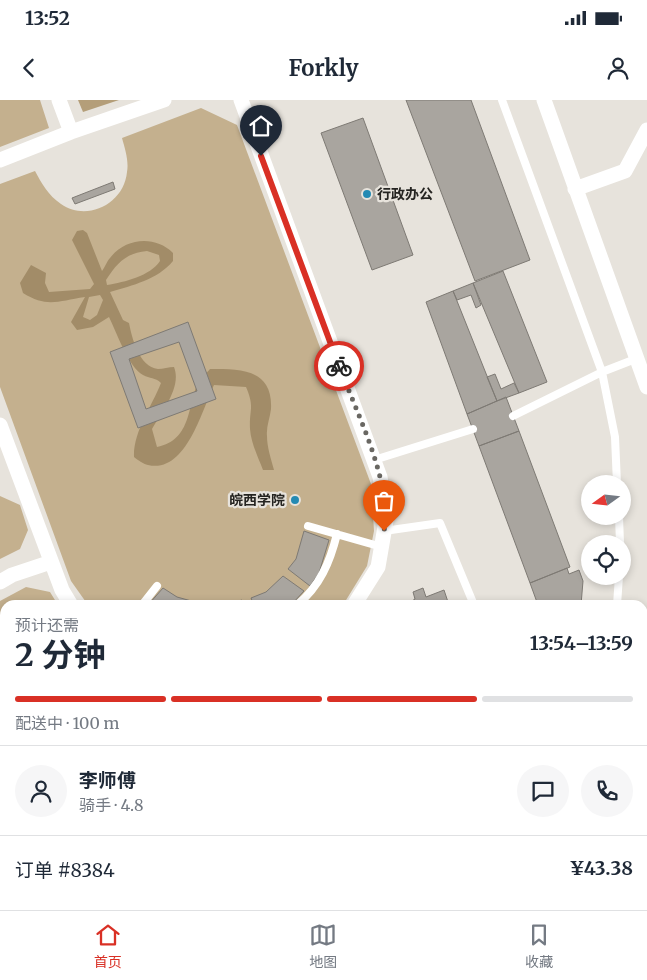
<!DOCTYPE html>
<html lang="zh">
<head>
<meta charset="utf-8">
<style>
  :root { --surface:#fff; --page:#f6f6f7; --text:#1f2937; --muted:#747a83; --line:#e0e1e3; --accent:#d93025 }
  body { margin:0; font-family:Merriweather,"Noto Sans SC",serif; background:var(--page); color:var(--text); height:100vh; display:flex; flex-direction:column; font-size:19px; white-space:nowrap }
  * { box-sizing:border-box; margin:0 }
  p { font-size:16px; color:var(--muted) }
  .icon { flex:none; width:28px; height:28px; fill:none; stroke:currentColor; stroke-width:2; stroke-linecap:round; stroke-linejoin:round }
  .map { position:relative; flex:1; overflow:hidden }
  .panel { position:absolute; left:0px; top:500px; width:648px; height:310px; display:flex; flex-direction:column; background:var(--surface); border-radius:15px 15px 0 0; box-shadow:0 2px 8px #0003 }
  .panel>* { flex:none }
  .needle { width:32px; rotate:255deg }
  .tools { position:absolute; left:581px; top:375px; display:grid; gap:10px }
  .tools a { display:grid; place-items:center; width:50px; height:50px; border-radius:50%; background:var(--surface); box-shadow:0 2px 8px #0003; font-size:25px }
  .pin { position:absolute; display:grid; place-items:center; width:42px; height:42px; color:#fff; margin:-51px -21px; border-radius:50% 50% 50% 0; rotate:-45deg; box-shadow:0 0 5px #0007 }
  .pin .icon { rotate:45deg }
  .courier { position:absolute; display:grid; place-items:center; width:50px; height:50px; margin:-25px; border:4px solid #d93025; border-radius:50%; background:#fff; color:#222; box-shadow:0 1px 6px #0007 }
  .overview em { font-style:normal; font-weight:700 }
  .overview div { display:flex; flex-direction:column-reverse }
  .overview { display:flex; align-items:center; justify-content:space-between; height:85px; padding:0 15px }
  h1 { font-size:32px; font-weight:700; line-height:38px }
  .bar { display:grid; grid-template-columns:repeat(4,1fr); gap:8px 5px; align-content:center; height:60px; padding:0 15px }
  .bar i { height:6px; border-radius:4px; background:var(--line) }
  .bar .current { background:var(--accent) }
  .bar p { grid-column:span 4 }
  .line { display:flex; align-items:center; gap:12px; padding:0 15px; border-top:1px solid var(--line) }
  .line div { flex:1 }
  .round { display:grid; place-items:center; flex:none; width:52px; height:52px; border-radius:26px; background:var(--page) }
  .status { display:flex; justify-content:space-between; align-items:center; height:35px; padding:0 25px; background:var(--surface); direction:ltr }
  .status svg { height:14px; fill:currentColor }
  header { display:flex; justify-content:space-between; align-items:center; height:65px; padding:0 15px; background:var(--surface); font-size:22px; font-weight:700 }
  .tabs { display:flex; justify-content:space-around; align-items:center; height:70px; border-top:1px solid var(--line); background:var(--surface); font-size:14px; color:var(--muted) }
  .tabs a { display:grid; justify-items:center; gap:2px }
  .tabs .current { color:var(--accent) }
  .map>svg:first-child { display:block }
  .green { fill:#c4b08e }
  .forest { fill:#b49e79 }
  .water { fill:#a28c68; fill-rule:evenodd }
  .building { fill:#a9a59f; stroke:#7e7a74; fill-rule:evenodd }
  .lines { fill:none; stroke-linecap:round; stroke-linejoin:round }
  .service { stroke:#fff; stroke-width:8 }
  .minor { stroke:#fff; stroke-width:15 }
  .done { stroke:#696762; stroke-width:5; stroke-dasharray:0 9 }
  .route { stroke:#d93025; stroke-width:6 }
  .poi-dot { fill:#248ab3; stroke:#e7e3dc; stroke-width:2 }
  .labels { text-anchor:middle; dominant-baseline:central; stroke-width:4.5; stroke-linejoin:round; paint-order:stroke }
  .poi-label { font-size:14px; font-weight:bold; fill:#252421; stroke:#e7e3dc; text-anchor:start }
</style>
</head>
<body>
<div class="status"><b>13:52</b><svg viewBox="0 0 49 12"><path d="M0 12V9h3v3zM5 12V6h3v6zM10 12V3h3v9zM15 12V0h3v12zM26 1h20v11H26zM47 4h2v5h-2z"/></svg></div>
<header><svg class="icon" aria-label="back" viewBox="0 0 24 24"><path d="M15 5l-7 7 7 7"/></svg>Forkly<svg class="icon" aria-label="person" viewBox="0 0 24 24"><circle cx="12" cy="8" r="4"/><path d="M4 21q1-7 8-7t8 7"/></svg></header>
<div class="map">
<svg width="647" height="810" viewBox="0 0 647 810">
  <rect width="100%" height="100%" fill="#e7e3dc"/>
  <path class="green" d="M0,0H40L49,28L0,47Z
    M201,8L237,25L371,384L374,431L367,466L343,505H88L71,481L0,287V84L35,71C42,84 48,95 61,104C87,122 124,104 127,72C129,61 125,49 122,38Z
    M0,396L20,405L28,430L20,449L0,459Z
    M26,487L50,492L58,505H5V805H158L148,807L150,810H10L0,803V501Z
    M202,805H234L235,810H203Z
    M374,805H442L433,810H376Z"/>
  <path class="forest" d="M78,0H119L83,12Z"/>
  <path class="water" d="M83,130L87,133L102,171C105,167 107,161 110,158C125,138 155,135 173,153V161C157,180 133,185 110,192L123,220L129,223C132,238 139,267 158,269C163,269 169,267 174,267C182,287 162,311 152,329L157,347C193,340 187,303 199,281C201,277 207,273 210,269C241,269 273,269 271,309C270,318 266,327 267,336C267,347 271,359 274,370H263C258,357 251,343 250,329C249,309 255,308 246,287L214,285C202,310 186,374 148,365C143,364 138,360 134,357C133,332 152,306 161,283C155,277 150,279 143,275C129,268 116,231 109,217L93,227L77,230L71,222L85,197C58,201 47,208 23,193L20,183L31,165L46,173L45,183L49,192L90,189L94,184L72,140L77,131ZM147,151L159,155L160,161C150,176 125,182 107,185L106,180C117,163 126,153 147,151ZM100,195L103,200L97,215L90,220L83,217L89,197Z"/>
  <path class="building" d="M406,0H471L530,160L475,181Z
    M363,18L413,155L372,170L321,33Z
    M113,82L115,89L75,104L72,98Z
    M503,171L547,282L519,293L473,183Z
    M473,183L481,205L476,208L471,195L457,200L453,191Z
    M453,191L497,301L467,314L426,202Z
    M188,222L216,299L138,328L110,252ZM179,242L197,291L146,309L129,259Z
    M495,274L501,289L514,283L519,293L497,301L487,277Z
    M506,297L519,331L479,346L467,314Z
    M519,331L570,467L530,483L479,346Z
    M304,431L329,440L319,473L310,486L288,469L296,459Z
    M567,468L569,474L579,470L583,481L581,505H538L530,483Z
    M283,476L304,491L293,503L254,505L251,498L266,492Z
    M163,488L177,497L195,502L194,505H148Z
    M423,488L426,497L444,490L449,505H406L415,499L413,492Z
    M242,500L243,505H225Z
    M647,717V756L642,744V718Z
    M165,805H200L201,810L153,809Z
    M282,805H325L327,810H284Z"/>
  <g class="lines">
    <path class="service" d="M502,0L602,272L615,337L617,384
      M513,316L602,272L638,258
      M374,360L473,329
      M619,416L620,444
      M308,426L382,447
      M384,431L440,423L474,505
      M142,505L157,486
      M297,505C320,486 330,462 337,434
      M617,505L619,476"/>
    <path class="minor" d="M59,0L71,32
      M241,0L380,377L387,415L378,467L354,505
      M544,0L647,287
      M0,60L71,32L164,0
      M575,89L625,71L647,30
      M0,325L62,490L71,505
      M0,482L12,475L51,462
      M642,579L647,565
      M461,810L468,805"/>
  </g>
  <g class="lines">
    <path class="done" d="M339,266C356,311 393,384 384,431"/>
    <path class="route" d="M261,56L339,266"/>
  </g>
  <g class="poi-dot">
    <circle cx="367" cy="94" r="5"/>
    <circle cx="295" cy="400" r="5"/>
  </g>
  <g class="labels">
    <g class="poi-label">
      <text x="377" y="94">行政办公</text>
      <text x="285" y="400" text-anchor="end">皖西学院</text>
    </g>
  </g>
</svg>
<div class="tools">
<a><svg class="needle" viewBox="-14 -14 28 28"><path d="M0-13l5 13h-10z" fill="#e53935"/><path d="M0 13l5-13h-10z" fill="#747a83"/></svg></a>
<a><svg class="icon" aria-label="locate" viewBox="0 0 24 24"><circle cx="12" cy="12" r="6"/><path d="M12 2v4M12 18v4M2 12h4M18 12h4"/></svg></a>
</div>
<div class="pin" style="left:384px;top:431px;background:#ea580c"><svg class="icon" aria-label="bag" viewBox="0 0 24 24"><path d="M5 8h14l-1 12H6zM9 8a3 3 0 0 1 6 0"/></svg></div>
<div class="pin" style="left:261px;top:56px;background:#1f2937"><svg class="icon" aria-label="home" viewBox="0 0 24 24"><path d="M3 11l9-7 9 7M6 9v11h12V9"/></svg></div>
<div class="courier" style="left:339px;top:266px"><svg class="icon" aria-label="bike" viewBox="0 0 24 24"><circle cx="6" cy="16" r="4"/><circle cx="18" cy="16" r="4"/><path d="M6 16l4-8h5l3 8M10 8l3 8H6M13 5h3"/></svg></div>
<section class="panel">
<div class="overview"><div><h1>2 分钟</h1><p>预计还需</p></div><em>13:54–13:59</em></div>
<div class="bar"><i class="current"></i><i class="current"></i><i class="current"></i><i></i><p>配送中 · 100 m</p></div>
<div class="line" style="height:90px"><a class="round"><svg class="icon" aria-label="person" viewBox="0 0 24 24"><circle cx="12" cy="8" r="4"/><path d="M4 21q1-7 8-7t8 7"/></svg></a><div><b>李师傅</b><p>骑手 · 4.8</p></div><a class="round"><svg class="icon" aria-label="chat" viewBox="0 0 24 24"><path d="M4 5h16v11H9l-5 4z"/></svg></a><a class="round"><svg class="icon" aria-label="phone" viewBox="0 0 24 24"><path d="M5 4h4l2 5-3 2q2 4 5 5l2-3 5 2v4C11 20 4 13 5 4z"/></svg></a></div>
<div class="line" style="height:65px"><div>订单 #8384</div><b>¥43.38</b></div>
</section>
</div>
<nav class="tabs">
<a class="current"><svg class="icon" aria-label="home" viewBox="0 0 24 24"><path d="M3 11l9-7 9 7M6 9v11h12V9"/></svg>首页</a>
<a><svg class="icon" aria-label="map" viewBox="0 0 24 24"><path d="M3 6l6-2 6 2 6-2v14l-6 2-6-2-6 2zM9 4v14M15 6v14"/></svg>地图</a>
<a><svg class="icon" aria-label="saved" viewBox="0 0 24 24"><path d="M7 4h10v16l-5-4-5 4z"/></svg>收藏</a>
</nav>
</body>
</html>
